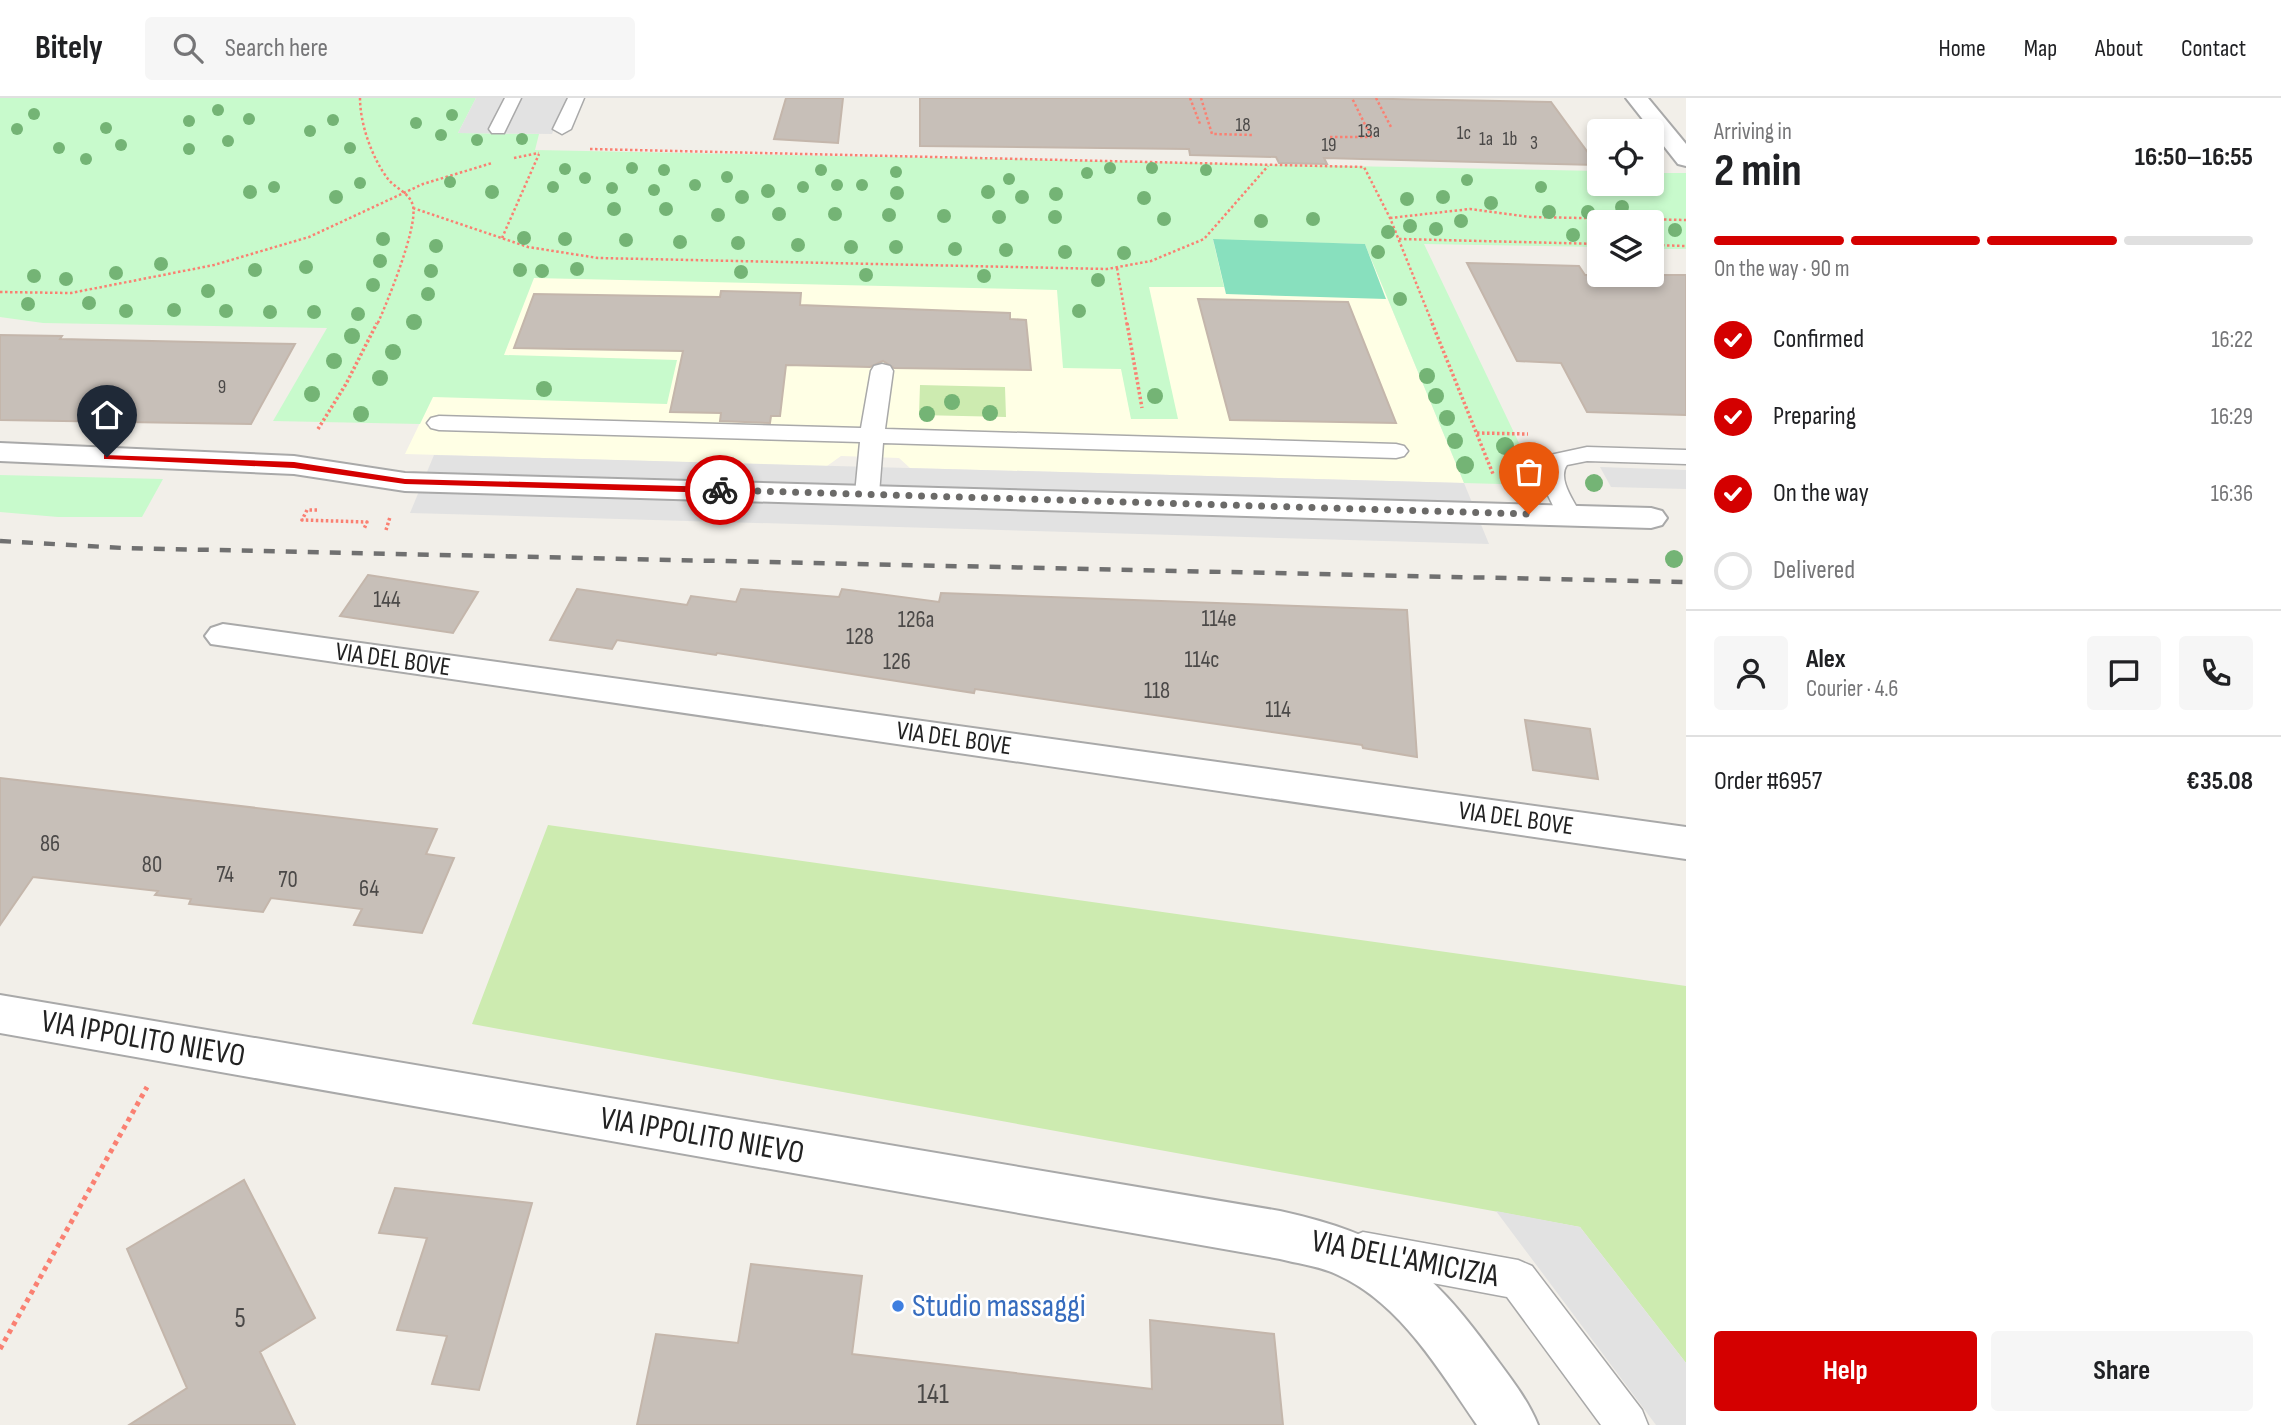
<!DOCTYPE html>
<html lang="en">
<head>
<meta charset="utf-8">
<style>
  :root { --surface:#fff; --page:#f6f6f6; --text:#202124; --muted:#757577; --line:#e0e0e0; --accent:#d40000 }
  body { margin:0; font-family:"Sofia Sans Condensed",sans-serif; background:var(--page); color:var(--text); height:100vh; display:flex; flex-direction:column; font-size:26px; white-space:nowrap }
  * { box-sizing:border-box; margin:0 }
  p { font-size:23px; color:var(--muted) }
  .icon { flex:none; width:38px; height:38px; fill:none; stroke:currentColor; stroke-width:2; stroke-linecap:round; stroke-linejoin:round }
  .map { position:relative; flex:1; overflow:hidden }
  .sheet { display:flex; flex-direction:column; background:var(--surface); width:595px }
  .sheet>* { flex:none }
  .controls { position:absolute; left:1587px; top:21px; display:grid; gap:14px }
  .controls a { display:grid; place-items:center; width:77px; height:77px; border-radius:7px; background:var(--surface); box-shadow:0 4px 10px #0003; font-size:35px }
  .pin { position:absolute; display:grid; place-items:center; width:60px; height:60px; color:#fff; margin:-72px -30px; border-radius:50% 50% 50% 0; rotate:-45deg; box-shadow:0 0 7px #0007 }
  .pin .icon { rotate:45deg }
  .courier { position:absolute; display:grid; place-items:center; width:70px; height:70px; margin:-35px; border:5px solid #d40000; border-radius:50%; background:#fff; color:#222; box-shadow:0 2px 9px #0007 }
  .overview em { font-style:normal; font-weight:700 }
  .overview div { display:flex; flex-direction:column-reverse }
  .overview { display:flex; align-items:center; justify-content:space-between; height:119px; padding:0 28px }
  h1 { font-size:46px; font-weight:700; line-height:52px }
  .bar { display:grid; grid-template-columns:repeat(4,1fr); gap:10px 7px; align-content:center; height:84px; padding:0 28px }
  .bar i { height:9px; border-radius:5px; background:var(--line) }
  .bar .selected { background:var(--accent) }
  .bar p { grid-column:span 4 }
  .line { display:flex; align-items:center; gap:18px; padding:0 28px; border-top:2px solid var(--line) }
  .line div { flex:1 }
  .round { display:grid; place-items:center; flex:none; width:74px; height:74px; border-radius:7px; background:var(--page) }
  ol { padding:0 28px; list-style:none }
  li { display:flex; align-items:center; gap:21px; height:77px }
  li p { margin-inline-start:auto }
  li .icon { padding:7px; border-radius:50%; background:var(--accent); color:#fff; stroke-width:4 }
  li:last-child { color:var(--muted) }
  li i { width:38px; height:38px; border:4px solid var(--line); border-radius:50% }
  .button { display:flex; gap:14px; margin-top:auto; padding:14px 28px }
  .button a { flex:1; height:80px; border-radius:7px; background:var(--accent); color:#fff; font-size:28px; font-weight:700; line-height:80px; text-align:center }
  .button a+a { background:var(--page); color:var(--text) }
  header { display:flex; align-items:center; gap:42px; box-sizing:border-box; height:98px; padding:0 35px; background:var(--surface); border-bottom:2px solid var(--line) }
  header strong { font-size:33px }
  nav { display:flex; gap:38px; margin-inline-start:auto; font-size:24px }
  .search { width:490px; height:63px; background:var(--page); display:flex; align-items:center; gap:18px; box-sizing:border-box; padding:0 24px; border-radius:7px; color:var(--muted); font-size:26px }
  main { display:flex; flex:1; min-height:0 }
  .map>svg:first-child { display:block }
  .education { fill:#ffffe5 }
  .grass { fill:#cdebb0 }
  .park { fill:#c8facc }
  .pitch { fill:#88e0be }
  .parking { fill:#e2e2e2 }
  .building { fill:#c7bfb8; stroke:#c4b6ab; stroke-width:2 }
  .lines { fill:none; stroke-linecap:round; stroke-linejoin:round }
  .service-casing { stroke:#a9a9a9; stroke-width:3 }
  .minor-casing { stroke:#a9a9a9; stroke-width:4 }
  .path-far2 { stroke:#fa8072; stroke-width:2.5; stroke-dasharray:2.5 2.5; stroke-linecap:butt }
  .path-far1 { stroke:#fa8072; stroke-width:3.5; stroke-dasharray:2.5 2.5; stroke-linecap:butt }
  .path { stroke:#fa8072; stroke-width:5; stroke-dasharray:4.5 4.5; stroke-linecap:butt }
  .service { fill:#fff; fill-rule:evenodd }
  .minor { fill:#fff; fill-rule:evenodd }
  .rail { stroke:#707070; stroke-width:4.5; stroke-dasharray:11 11; stroke-linecap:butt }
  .tree { fill:#74b475 }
  .route { fill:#d40000 }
  .done { stroke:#6b6a68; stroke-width:7; stroke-dasharray:0 12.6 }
  .shop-dot { fill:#3f7fe0; stroke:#fff; stroke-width:2.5 }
  .labels { text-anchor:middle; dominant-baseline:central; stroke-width:5; stroke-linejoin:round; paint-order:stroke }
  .far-number-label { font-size:19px; fill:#4b4948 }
  .number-label { font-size:23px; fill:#4b4948 }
  .street-label { font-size:26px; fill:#222; stroke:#fff }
  .near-number-label { font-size:28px; fill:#4b4948 }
  .near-street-label { font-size:32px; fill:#222; stroke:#fff }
  .near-shop-label { font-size:32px; fill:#366cbe; stroke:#fff; text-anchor:start }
</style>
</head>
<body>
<header>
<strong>Bitely</strong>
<div class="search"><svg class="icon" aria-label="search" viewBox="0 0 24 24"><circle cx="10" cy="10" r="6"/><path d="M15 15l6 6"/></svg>Search here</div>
<nav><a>Home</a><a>Map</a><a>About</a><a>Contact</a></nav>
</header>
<main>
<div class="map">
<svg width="1686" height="1327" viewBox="0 0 1686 1327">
  <rect width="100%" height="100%" fill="#f2efe9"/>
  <path class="education" d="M508,142L1365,146L1464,385L910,370L899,360L841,358L827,368L405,356Z"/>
  <path class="grass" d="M920,287L1005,289L1006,319L919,317Z
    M548,727L1686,888V1265L1580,1129L472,926Z"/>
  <path class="park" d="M0,0H476L458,35L539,36L535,52L1599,73L1600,86H1652V75H1686V151H1652V124H1600L1599,149L1424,146L1539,387L1464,385L1365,146L1213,142L1224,189H1149L1178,321H1131L1121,271L1063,270L1057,192L534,180L504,257L677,262L667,306L433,299L420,326L273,323L327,230L43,225L0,219Z
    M0,377L163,381L142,419H58L0,414Z"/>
  <path class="pitch" d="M1213,141L1365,146L1386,201L1226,196Z"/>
  <path class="parking" d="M476,0H567L552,36L458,35Z
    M434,357L1464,385L1489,446L410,415Z
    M1600,369L1686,372V391L1611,389Z
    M1496,1113L1580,1129L1686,1265V1327H1656Z"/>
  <path class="building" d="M786,0H843L838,45L774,41Z
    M920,0H1340L1551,4L1597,67L1324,60L1327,66L1279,65L1276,59L1190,57L1189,51L920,48Z
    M1467,165L1579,168L1585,177H1686V317L1587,314L1561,265L1517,263Z
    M721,193L801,195L800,207L1010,215V221L1026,222L1031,272L894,270L883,263L870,269L786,267L780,318H771L770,325L720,323L721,315L670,314L683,253L514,250L534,196L720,199Z
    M1198,201L1348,204L1396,325L1230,322Z
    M0,237L62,238L60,241L295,246L251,326L0,322Z
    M368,477L478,494L453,535L340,518Z
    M577,491L687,507L691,498L736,504L741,491L839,499L842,491L939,504L941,495L1407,512L1417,659L1363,650L1362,647L975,591L974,595L717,555L716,557L617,542L612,551L550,542Z
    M1525,622L1590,631L1598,681L1533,672Z
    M0,680L437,731L426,756L454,760L422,835L354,827L362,811L271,800L263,814L189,806L191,801L155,797L158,793L33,779L0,827Z
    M244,1082L315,1220L260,1254L295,1327H129L187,1290L127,1151Z
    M395,1090L532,1105L479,1292L432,1286L447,1238L397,1232L427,1140L379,1135Z
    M751,1166L862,1178L852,1256L1152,1291L1150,1222L1274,1236L1283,1327H637L656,1236L738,1245Z"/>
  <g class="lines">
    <g class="service-casing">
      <path id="service" d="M505,0H521L504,35H492L489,31Z
        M568,0H584L571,31L562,36L553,31Z
        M882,266L890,268L893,273L885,331L1396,346L1404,348L1408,353L1404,358L1396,360L883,345L879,396L876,401L867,403L858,401L855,396L860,344L439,332L431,330L427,325L431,320L439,318L861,330L871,273L874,268Z
        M1587,349L1686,352V366L1587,363L1567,367C1557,381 1574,403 1581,417L1578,422L1569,425L1560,422L1541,383V367L1550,357Z
        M1363,1134L1518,1162L1532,1168L1642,1312L1648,1327H1601L1507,1199L1363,1172L1349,1166L1343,1153L1349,1140Z"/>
    </g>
    <g class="minor-casing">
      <path id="minor" d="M1626,0H1648L1686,46V68L1678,66Z
        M0,345L294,358L405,375L1651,410L1662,413L1667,420L1662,427L1651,430L405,393L294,376L0,363Z
        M223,526L1686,729V761L211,546L205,538L211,530Z
        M0,897L1280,1113C1388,1137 1427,1166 1492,1255C1509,1278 1527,1300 1538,1327H1477C1440,1273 1400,1205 1338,1177C1320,1168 1299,1166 1280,1161L0,935Z"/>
    </g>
    <path class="path-far2" d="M360,0C360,26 372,60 388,81C396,91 410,95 413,108C418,129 387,205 377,227
      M1190,0L1200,26
      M1201,0L1212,36L1253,37
      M1376,0L1391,29
      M1330,39H1371L1352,0
      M590,51L1364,69L1390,120L1433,227
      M514,60L539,55
      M413,110L528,149L598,160L1107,171L1151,163L1204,141L1268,68
      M1390,120L1470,111L1530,119L1686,122
      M502,140L539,56
      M1399,141L1600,146
      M1652,147L1686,148
      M1117,170L1127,227
      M0,194L71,195L214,167L309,139L423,86L492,65"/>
    <path class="path-far1" d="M1127,225L1142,310
      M1432,225L1493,376
      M318,331L346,286L377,225
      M1477,335L1528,336
      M317,412H307L302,422L367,424L364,431
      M386,432L390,419"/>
    <path class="path" d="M0,1251L147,989"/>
    <use href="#service" class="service"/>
    <use href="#minor" class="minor"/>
    <path class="rail" d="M0,443L123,450L1686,484"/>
  </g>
  <g class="tree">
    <circle cx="218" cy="12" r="6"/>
    <circle cx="34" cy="16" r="6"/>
    <circle cx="452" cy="17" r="6"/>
    <circle cx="249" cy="21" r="6"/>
    <circle cx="333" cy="22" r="6"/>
    <circle cx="189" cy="23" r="6"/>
    <circle cx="416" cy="25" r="6"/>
    <circle cx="106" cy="30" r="6"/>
    <circle cx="17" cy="31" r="6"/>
    <circle cx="310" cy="33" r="6"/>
    <circle cx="441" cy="37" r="6"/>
    <circle cx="522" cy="41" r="6"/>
    <circle cx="477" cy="42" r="6"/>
    <circle cx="228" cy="43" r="6"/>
    <circle cx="121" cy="47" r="6"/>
    <circle cx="59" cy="50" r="6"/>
    <circle cx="350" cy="50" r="6"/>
    <circle cx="189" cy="51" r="6"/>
    <circle cx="86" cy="61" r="6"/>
    <circle cx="632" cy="70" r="6"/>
    <circle cx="1110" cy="70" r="6"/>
    <circle cx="1152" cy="70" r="6"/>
    <circle cx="565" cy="71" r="6"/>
    <circle cx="664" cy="72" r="6"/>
    <circle cx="821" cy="72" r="6"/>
    <circle cx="1206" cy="72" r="6"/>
    <circle cx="896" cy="74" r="6"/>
    <circle cx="1087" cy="75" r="6"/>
    <circle cx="727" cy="79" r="6"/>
    <circle cx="585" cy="80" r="6"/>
    <circle cx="1009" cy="81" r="6"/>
    <circle cx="1467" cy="82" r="6"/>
    <circle cx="450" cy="84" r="6"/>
    <circle cx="360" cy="85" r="6"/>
    <circle cx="695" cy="87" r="6"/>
    <circle cx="837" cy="87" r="6"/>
    <circle cx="862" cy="87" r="6"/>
    <circle cx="274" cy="89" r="6"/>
    <circle cx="553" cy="89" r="6"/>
    <circle cx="803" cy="89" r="6"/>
    <circle cx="1541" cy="89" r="6"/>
    <circle cx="612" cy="90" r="6"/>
    <circle cx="654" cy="92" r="6"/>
    <circle cx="768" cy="93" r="7"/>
    <circle cx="250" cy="94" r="7"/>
    <circle cx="492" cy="94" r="7"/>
    <circle cx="988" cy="94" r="7"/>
    <circle cx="897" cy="95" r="7"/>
    <circle cx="1056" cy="96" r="7"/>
    <circle cx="336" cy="99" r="7"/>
    <circle cx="742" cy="99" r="7"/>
    <circle cx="1022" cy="99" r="7"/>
    <circle cx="1443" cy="99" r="7"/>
    <circle cx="1144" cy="100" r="7"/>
    <circle cx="1407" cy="101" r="7"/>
    <circle cx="1491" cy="105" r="7"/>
    <circle cx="1622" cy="109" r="7"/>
    <circle cx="614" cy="111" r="7"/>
    <circle cx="666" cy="111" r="7"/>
    <circle cx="1549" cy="114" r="7"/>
    <circle cx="1588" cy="114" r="7"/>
    <circle cx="779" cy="116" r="7"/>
    <circle cx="835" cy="116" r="7"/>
    <circle cx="718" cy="117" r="7"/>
    <circle cx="889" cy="117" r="7"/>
    <circle cx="944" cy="118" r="7"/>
    <circle cx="999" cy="119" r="7"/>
    <circle cx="1055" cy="119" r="7"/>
    <circle cx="1164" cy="121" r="7"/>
    <circle cx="1313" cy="121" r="7"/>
    <circle cx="1261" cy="123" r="7"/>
    <circle cx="1461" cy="123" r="7"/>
    <circle cx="1410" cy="128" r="7"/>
    <circle cx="1436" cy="131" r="7"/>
    <circle cx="1675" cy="132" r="7"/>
    <circle cx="1388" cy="134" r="7"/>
    <circle cx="1573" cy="137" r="7"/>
    <circle cx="524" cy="140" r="7"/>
    <circle cx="383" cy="141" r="7"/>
    <circle cx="565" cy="141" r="7"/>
    <circle cx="626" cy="142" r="7"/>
    <circle cx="680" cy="144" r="7"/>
    <circle cx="738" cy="145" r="7"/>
    <circle cx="798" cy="147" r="7"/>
    <circle cx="436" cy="148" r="7"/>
    <circle cx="851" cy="149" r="7"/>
    <circle cx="896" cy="149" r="7"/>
    <circle cx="955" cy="151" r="7"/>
    <circle cx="1006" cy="152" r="7"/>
    <circle cx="1065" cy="154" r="7"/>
    <circle cx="1378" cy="154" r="7"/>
    <circle cx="1124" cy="155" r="7"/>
    <circle cx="380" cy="163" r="7"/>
    <circle cx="161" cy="166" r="7"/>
    <circle cx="306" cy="169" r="7"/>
    <circle cx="577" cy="171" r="7"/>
    <circle cx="255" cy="172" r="7"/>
    <circle cx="520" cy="172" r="7"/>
    <circle cx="431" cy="173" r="7"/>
    <circle cx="542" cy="173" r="7"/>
    <circle cx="741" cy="174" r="7"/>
    <circle cx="116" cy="175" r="7"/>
    <circle cx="866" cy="177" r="7"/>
    <circle cx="34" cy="178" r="7"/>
    <circle cx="984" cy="178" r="7"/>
    <circle cx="66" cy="181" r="7"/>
    <circle cx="1098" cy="182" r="7"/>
    <circle cx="373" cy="187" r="7"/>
    <circle cx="208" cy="193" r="7"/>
    <circle cx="428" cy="196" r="7"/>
    <circle cx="1400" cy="201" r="7"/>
    <circle cx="89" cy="205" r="7"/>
    <circle cx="28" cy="206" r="7"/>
    <circle cx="174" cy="212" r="7"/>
    <circle cx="126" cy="213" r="7"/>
    <circle cx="226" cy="213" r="7"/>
    <circle cx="1079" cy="213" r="7"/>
    <circle cx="270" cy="214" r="7"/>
    <circle cx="314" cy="214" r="7"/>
    <circle cx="358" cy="216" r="7"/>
    <circle cx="414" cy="224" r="8"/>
    <circle cx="352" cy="238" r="8"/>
    <circle cx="393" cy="254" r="8"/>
    <circle cx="334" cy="263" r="8"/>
    <circle cx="1427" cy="278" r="8"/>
    <circle cx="380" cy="280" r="8"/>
    <circle cx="544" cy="291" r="8"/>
    <circle cx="312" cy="296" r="8"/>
    <circle cx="1155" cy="298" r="8"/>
    <circle cx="1436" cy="298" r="8"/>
    <circle cx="952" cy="304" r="8"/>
    <circle cx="990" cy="315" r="8"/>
    <circle cx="361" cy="316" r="8"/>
    <circle cx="927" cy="316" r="8"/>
    <circle cx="1447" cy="320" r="8"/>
    <circle cx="1455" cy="343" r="8"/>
    <circle cx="1505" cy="348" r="9"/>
    <circle cx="1465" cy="367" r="9"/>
    <circle cx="1517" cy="378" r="9"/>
    <circle cx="1594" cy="385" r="9"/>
    <circle cx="1674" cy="461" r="9"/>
  </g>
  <path class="route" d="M104,357L294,364L405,381L720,389L724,392L720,395L405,386L294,370L107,361H104Z"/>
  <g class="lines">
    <path class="done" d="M720,392L1529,416"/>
  </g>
  <circle class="shop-dot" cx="898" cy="1208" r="7"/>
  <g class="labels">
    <g class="far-number-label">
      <text x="1243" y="27">18</text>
      <text x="1369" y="33">13a</text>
      <text x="1464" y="35">1c</text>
      <text x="1486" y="41">1a</text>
      <text x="1510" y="41">1b</text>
      <text x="1534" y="45">3</text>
      <text x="1329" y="47">19</text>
      <text x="222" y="289">9</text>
    </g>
    <g class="number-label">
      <text x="387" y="502">144</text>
      <text x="1219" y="521">114e</text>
      <text x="916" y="522">126a</text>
      <text x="860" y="539">128</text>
      <text x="1202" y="562">114c</text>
      <text x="897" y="564">126</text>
      <text x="1157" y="593">118</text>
      <text x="1278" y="612">114</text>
      <text x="50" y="746">86</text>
      <text x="152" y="767">80</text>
      <text x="225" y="777">74</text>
      <text x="288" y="782">70</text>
      <text x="369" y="791">64</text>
    </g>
    <g class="street-label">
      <text transform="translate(393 562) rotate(8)">VIA DEL BOVE</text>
      <text transform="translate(954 641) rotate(8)">VIA DEL BOVE</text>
      <text transform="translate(1516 721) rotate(8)">VIA DEL BOVE</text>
    </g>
    <g class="near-number-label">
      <text x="240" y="1220">5</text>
      <text x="933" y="1296">141</text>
    </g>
    <g class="near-street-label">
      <text transform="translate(143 941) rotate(10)">VIA IPPOLITO NIEVO</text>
      <text transform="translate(702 1038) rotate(10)">VIA IPPOLITO NIEVO</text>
      <text transform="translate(1405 1161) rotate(11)">VIA DELL'AMICIZIA</text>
    </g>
    <g class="near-shop-label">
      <text x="912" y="1208">Studio massaggi</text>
    </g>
  </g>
</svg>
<div class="controls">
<a><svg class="icon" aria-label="locate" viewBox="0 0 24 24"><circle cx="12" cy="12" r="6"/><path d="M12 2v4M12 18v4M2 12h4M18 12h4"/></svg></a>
<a><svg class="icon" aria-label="layers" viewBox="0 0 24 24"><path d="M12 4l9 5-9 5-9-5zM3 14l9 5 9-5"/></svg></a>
</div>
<div class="pin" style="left:1529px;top:416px;background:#ea580c"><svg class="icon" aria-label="bag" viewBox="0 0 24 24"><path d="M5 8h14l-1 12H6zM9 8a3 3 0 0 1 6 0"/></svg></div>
<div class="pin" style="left:107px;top:359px;background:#1f2937"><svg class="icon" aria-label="home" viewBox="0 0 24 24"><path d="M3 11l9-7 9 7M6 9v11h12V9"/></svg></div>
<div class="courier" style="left:720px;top:392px"><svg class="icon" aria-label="bike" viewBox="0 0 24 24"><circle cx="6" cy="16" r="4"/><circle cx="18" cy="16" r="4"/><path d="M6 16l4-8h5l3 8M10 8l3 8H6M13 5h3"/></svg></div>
</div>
<section class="sheet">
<div class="overview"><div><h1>2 min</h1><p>Arriving in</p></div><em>16:50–16:55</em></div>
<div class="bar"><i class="selected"></i><i class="selected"></i><i class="selected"></i><i></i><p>On the way · 90 m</p></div>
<ol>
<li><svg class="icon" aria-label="check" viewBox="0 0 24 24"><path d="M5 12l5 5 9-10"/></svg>Confirmed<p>16:22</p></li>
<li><svg class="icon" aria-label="check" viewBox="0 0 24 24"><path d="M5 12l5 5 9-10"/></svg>Preparing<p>16:29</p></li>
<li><svg class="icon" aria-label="check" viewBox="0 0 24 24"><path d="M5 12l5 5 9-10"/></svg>On the way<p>16:36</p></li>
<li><i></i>Delivered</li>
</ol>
<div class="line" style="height:126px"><a class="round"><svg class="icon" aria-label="person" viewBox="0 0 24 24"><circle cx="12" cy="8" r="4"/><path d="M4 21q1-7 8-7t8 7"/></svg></a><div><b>Alex</b><p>Courier · 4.6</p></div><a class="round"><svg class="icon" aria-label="chat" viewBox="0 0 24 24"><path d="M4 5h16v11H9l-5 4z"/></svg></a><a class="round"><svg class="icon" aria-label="phone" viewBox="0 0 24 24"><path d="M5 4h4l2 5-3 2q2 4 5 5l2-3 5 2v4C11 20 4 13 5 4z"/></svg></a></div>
<div class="line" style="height:91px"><div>Order #6957</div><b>€35.08</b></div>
<div class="button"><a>Help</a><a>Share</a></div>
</section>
</main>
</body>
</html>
